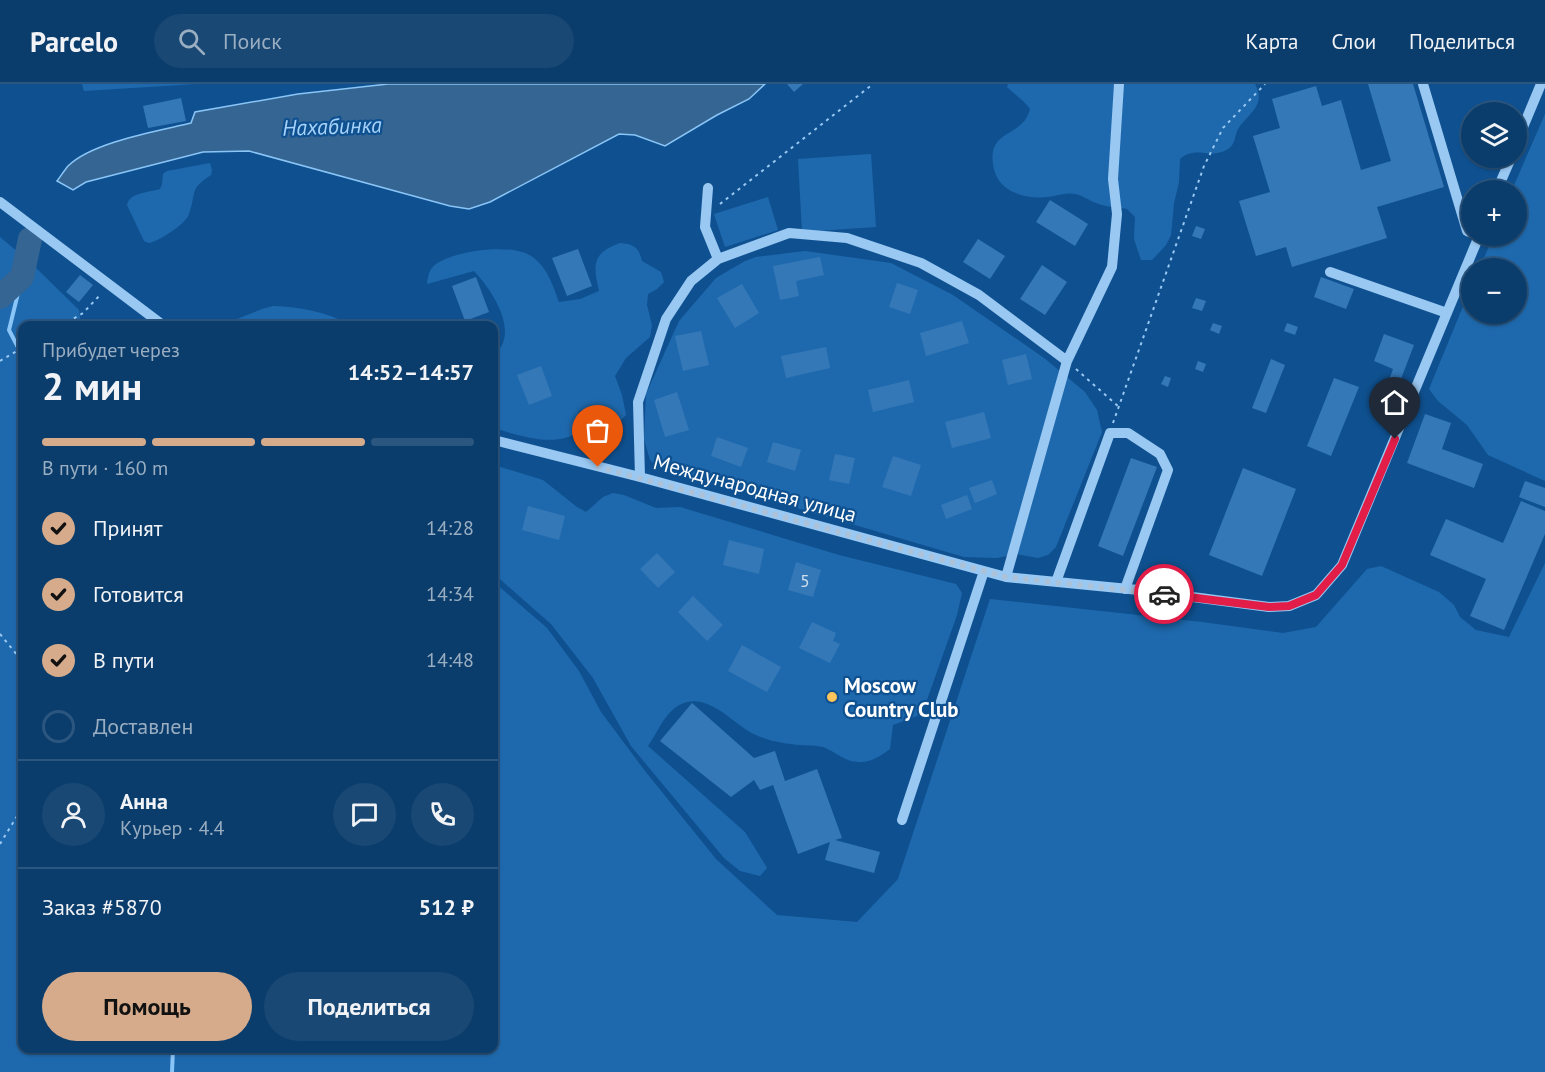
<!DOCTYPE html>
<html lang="ru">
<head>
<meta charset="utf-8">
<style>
  :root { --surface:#0b3d6c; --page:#194874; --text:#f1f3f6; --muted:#9aaec2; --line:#2b567f; --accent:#d6ab8b }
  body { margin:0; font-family:"PT Sans",sans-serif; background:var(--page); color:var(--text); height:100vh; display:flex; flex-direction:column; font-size:22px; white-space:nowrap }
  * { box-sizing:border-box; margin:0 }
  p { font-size:20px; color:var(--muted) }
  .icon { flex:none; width:33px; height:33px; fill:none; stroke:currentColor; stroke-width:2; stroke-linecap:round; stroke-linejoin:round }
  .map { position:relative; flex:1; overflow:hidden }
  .side { position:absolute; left:18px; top:237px; width:480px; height:732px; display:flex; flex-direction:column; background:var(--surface); border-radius:12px; box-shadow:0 2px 4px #0004,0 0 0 2px var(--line) }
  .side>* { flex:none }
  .buttons { position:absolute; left:1461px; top:18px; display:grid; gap:12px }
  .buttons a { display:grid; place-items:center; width:66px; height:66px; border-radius:50%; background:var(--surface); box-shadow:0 2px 4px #0004,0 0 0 2px var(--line); font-size:30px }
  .pin { position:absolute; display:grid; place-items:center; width:51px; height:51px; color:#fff; margin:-62px -26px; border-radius:50% 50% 50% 0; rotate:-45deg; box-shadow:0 0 6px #0007 }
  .pin .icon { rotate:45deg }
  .courier { position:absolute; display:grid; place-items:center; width:60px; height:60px; margin:-30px; border:4px solid #e11d48; border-radius:50%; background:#fff; color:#222; box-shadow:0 2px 8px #0007 }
  .head em { font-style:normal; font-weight:800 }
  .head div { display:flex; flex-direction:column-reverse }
  .head { display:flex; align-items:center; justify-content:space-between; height:102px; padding:0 24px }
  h1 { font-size:39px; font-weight:800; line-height:45px }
  .bar { display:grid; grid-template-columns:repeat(4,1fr); gap:9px 6px; align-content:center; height:72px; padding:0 24px }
  .bar i { height:8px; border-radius:4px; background:var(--line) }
  .bar .current { background:var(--accent) }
  .bar p { grid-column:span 4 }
  .line { display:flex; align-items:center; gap:15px; padding:0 24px; border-top:2px solid var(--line) }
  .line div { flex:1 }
  .round { display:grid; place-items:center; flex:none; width:63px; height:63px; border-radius:32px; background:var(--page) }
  ol { padding:0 24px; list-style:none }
  li { display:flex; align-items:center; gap:18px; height:66px }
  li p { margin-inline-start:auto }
  li .icon { padding:6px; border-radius:50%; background:var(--accent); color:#111; stroke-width:4 }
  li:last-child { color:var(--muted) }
  li i { width:33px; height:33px; border:3px solid var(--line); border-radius:50% }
  .action { display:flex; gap:12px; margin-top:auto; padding:12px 24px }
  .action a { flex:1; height:69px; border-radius:36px; background:var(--accent); color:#111; font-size:24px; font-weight:800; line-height:69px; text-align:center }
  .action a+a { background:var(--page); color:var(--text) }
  header { display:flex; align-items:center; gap:36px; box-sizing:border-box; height:84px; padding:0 30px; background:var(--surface); border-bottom:2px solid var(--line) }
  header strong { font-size:28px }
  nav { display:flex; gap:33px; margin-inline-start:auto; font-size:21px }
  .search { width:420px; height:54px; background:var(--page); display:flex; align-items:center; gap:15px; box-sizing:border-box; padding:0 21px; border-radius:33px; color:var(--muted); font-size:22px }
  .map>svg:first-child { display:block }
  .green { fill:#1e69ad }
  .water { fill:#356593; stroke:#8ac5f7; stroke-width:1.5 }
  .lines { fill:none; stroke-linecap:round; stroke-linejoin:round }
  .stream { stroke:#8ac5f7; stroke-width:4 }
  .river { stroke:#356593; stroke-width:24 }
  .building { fill:#3478b7 }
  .path { stroke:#99c8f3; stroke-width:2; stroke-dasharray:3 4.5; stroke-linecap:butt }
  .minor { stroke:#99c8f3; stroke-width:10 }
  .done { stroke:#abc2d8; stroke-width:6; stroke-dasharray:0 10.8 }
  .route { stroke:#e11d48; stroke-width:8 }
  .poi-dot { fill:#ffc45b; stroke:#0f5190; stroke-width:2 }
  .labels { text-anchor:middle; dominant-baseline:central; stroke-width:4.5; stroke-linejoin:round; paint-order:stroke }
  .number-label { font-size:18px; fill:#ccdded }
  .street-label { font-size:21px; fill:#fff; stroke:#0f5190 }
  .poi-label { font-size:21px; font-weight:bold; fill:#fff; stroke:#0f5190; text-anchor:start }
  .water-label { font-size:22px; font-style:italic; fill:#a5d2fa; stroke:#0f5190 }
</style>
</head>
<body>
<header>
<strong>Parcelo</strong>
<div class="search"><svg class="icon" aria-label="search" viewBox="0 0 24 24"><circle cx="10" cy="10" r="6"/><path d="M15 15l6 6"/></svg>Поиск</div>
<nav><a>Карта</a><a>Слои</a><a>Поделиться</a></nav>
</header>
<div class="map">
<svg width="1545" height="988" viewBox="0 0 1545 988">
  <rect width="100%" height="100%" fill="#0f5190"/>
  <path class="green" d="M82,0H196L84,7Z
    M1008,0H1255C1258,6 1260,12 1258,18C1255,28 1243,36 1238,45C1234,52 1236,60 1228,65C1210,76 1196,61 1180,75L1179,98L1174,119L1171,151L1166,161L1152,176H1141L1134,155L1135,133L1127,125C1117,123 1105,123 1096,119C1088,116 1082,111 1075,110C1065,108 1057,112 1047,113C1029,115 1004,110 996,91C993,84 991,72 994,64C1001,46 1024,49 1030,25C1024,16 1015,11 1007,3Z
    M1545,30V397L1488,371L1467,341L1438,317L1429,305L1471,203L1472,230H1516V184H1480L1493,152H1516V106H1512Z
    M871,70L876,143L802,148L798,75Z
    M210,79L212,86L211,91C188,106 197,108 189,130C186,140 159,157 149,159L144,157L127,121C130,108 148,109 160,105L162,100L163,90L167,87Z
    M768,113L778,146L725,163L714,130Z
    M0,153L32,180L79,226L81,241L22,242V964H494V498L547,544L579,587L601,628L645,687L716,775L777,831L857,838L898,795L990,515L1202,538L1283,549L1316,543L1367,485L1381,482L1439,508L1454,521L1460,533L1476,546L1509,553L1545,479V988H0Z
    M620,159C634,160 639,164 642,177L661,188L664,198L657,205L648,210L647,221L652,241L650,253L626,274L615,292L622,311L626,331L619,338C600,333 601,323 579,327L576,337L579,347C556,365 518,351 494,344V271C521,249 492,206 474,187L427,200C428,192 429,185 436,180C457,166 514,158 534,174C548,185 553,202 559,218L580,215L599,207C593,181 592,169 620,159Z
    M805,167L891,179L953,211L1044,274L1085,308L1097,326L1102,348L1056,463L1048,471L1038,474L1016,470L997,474L964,473L657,383L650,376L644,355L646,310L679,237L716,194L745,177L756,173Z
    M273,222C300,223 327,228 351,241H222L262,225Z
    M494,381L543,396L577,423L586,428L603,413L613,409L624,411L656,424L680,423L839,471L956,500L962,509L957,531L922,630L893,641L890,665C882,671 872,678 861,678C846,679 836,668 823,663C816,661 808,662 801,661C786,660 769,657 756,651C735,642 713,612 687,618C666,623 659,647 648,662L745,748L767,784L760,792L740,787L724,774L631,662L593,594L551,540L494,490Z"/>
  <path class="water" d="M388,0H765L749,15L717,31L665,62L635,51L619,50L490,118L469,125L450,122L249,67L203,68L86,98L73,106L57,97C60,93 64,87 68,82C92,58 158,47 191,39L195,28L298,10Z"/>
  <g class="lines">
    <path class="stream" d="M22,193L9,246L22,271
      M172,988L173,964"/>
    <path class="river" d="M0,213L22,193L30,155"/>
  </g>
  <path class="building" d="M787,0H803L794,8Z
    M1368,0H1413L1444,103L1377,123L1387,154L1292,183L1286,163L1256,172L1239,117L1270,108L1253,52L1280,44L1272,15L1316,2L1322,22L1341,16L1361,86L1391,77Z
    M181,14L186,37L148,44L143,22Z
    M1050,116L1088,140L1075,162L1036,138Z
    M1196,142L1205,145L1201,155L1192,152Z
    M978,155L1005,172L990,195L963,178Z
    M578,165L592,202L567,212L552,174Z
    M820,173L824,191L796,197L799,212L780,216L773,182Z
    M1042,181L1067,198L1045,231L1020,215Z
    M80,191L93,201L79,218L66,208Z
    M476,193L489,228L465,237L452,202Z
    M1321,193L1354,205L1346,225L1314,213Z
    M897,199L918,206L910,230L889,223Z
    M742,200L759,229L735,244L717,214Z
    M1196,214L1206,217L1202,227L1192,224Z
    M962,237L969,259L926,272L920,249Z
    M1213,239L1222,242L1219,250L1210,246Z
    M1287,239L1298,243L1295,251L1284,247Z
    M701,247L709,281L683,287L675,252Z
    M1384,250L1414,261L1399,300L1389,296L1393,285L1374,277Z
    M826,263L830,284L786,294L781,272Z
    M1026,270L1032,295L1008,301L1002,276Z
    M1271,275L1285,281L1266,329L1252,324Z
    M1198,277L1206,280L1203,288L1195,285Z
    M541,282L552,312L529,321L517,291Z
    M1165,292L1171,294L1168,303L1161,300Z
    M1334,294L1359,303L1331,372L1307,362Z
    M909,296L914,318L873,328L868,306Z
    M677,308L689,346L665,353L654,316Z
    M984,328L991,354L952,364L945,338Z
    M1425,330L1451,339L1442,365L1483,380L1474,404L1407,379Z
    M717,353L748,364L741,383L711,372Z
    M773,358L801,366L795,387L767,378Z
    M835,370L855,374L849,400L829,396Z
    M893,372L921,381L911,412L882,403Z
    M1131,374L1157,383L1123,472L1098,462Z
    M1243,384L1296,405L1262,492L1209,471Z
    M992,396L997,410L975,419L969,404Z
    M1525,397L1545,404V423L1519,413Z
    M967,411L972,425L946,435L941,421Z
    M1521,417L1545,427V450L1504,546L1470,532L1486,495L1430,471L1446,435L1503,459Z
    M528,422L565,432L559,456L522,446Z
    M729,456L764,465L759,490L723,481Z
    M657,469L675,488L658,504L640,485Z
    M796,478L821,486L813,513L788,506Z
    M693,512L723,541L707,557L678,528Z
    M812,538L836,549L833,557L840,560L830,579L799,564Z
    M742,561L781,583L767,608L728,587Z
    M692,619L754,674L775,667L785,697L817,685L842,754L835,756L880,768L874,789L825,776L830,758L798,770L773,701L760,706L754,696L731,713L660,657Z"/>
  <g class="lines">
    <path class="path" d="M720,120L873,0
      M61,242L83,229L101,210
      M0,277L22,264
      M1076,285L1119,323
      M1113,339L1204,82L1223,44L1265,0
      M0,550L22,577
      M0,760L22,724"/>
    <path class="minor" d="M1423,0L1467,147L1472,149
      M1516,60L1541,0
      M708,104L705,143L718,175
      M1497,106L1511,74
      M0,118L164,242
      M1330,188L1447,229
      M494,356L640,393L1006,493L1139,506L1269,523L1289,522L1316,511L1342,481L1479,152
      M640,393L638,318L666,235L691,197L718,175L789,149L847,154L921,179L979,211L1067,277
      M1006,493L1067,277L1112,183L1117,130L1113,95L1119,0
      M1056,498L1110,349H1128L1160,370L1168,386L1125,505
      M902,736L984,487"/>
  </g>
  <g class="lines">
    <path class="done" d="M598,383L1006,493L1164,510"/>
    <path class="route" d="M1164,510L1269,523L1289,522L1316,511L1342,481L1395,355"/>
  </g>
  <circle class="poi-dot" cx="832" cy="613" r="6"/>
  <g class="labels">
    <g class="number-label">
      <text x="805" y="496">5</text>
    </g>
    <g class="street-label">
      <text transform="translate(755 404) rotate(15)">Международная улица</text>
    </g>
    <g class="poi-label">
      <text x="844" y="601">Moscow<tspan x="844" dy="24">Country Club</tspan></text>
    </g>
    <g class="water-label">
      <text transform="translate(332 42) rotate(-2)">Нахабинка</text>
    </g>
  </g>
</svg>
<div class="buttons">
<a><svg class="icon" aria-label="layers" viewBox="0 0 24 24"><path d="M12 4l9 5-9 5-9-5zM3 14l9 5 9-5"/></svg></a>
<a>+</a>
<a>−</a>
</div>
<div class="pin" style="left:598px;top:383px;background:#ea580c"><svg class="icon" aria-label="bag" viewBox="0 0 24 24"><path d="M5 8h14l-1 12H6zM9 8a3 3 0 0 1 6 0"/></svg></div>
<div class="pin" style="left:1395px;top:355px;background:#1f2937"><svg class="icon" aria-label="home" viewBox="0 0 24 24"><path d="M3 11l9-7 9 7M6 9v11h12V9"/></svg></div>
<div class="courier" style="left:1164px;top:510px"><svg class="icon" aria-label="car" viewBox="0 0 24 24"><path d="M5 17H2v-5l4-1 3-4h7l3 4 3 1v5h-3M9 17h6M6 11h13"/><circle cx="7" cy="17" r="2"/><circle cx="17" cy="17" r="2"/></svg></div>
<section class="side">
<div class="head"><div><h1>2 мин</h1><p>Прибудет через</p></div><em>14:52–14:57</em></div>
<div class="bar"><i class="current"></i><i class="current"></i><i class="current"></i><i></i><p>В пути · 160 m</p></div>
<ol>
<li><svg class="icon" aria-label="check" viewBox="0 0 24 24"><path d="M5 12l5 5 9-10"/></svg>Принят<p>14:28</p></li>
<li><svg class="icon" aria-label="check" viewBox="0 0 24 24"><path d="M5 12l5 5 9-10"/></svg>Готовится<p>14:34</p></li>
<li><svg class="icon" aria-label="check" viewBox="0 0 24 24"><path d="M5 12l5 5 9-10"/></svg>В пути<p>14:48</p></li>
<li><i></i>Доставлен</li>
</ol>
<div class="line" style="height:108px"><a class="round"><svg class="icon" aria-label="person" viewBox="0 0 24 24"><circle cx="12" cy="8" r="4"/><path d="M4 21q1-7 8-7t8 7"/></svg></a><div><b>Анна</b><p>Курьер · 4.4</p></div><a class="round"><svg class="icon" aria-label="chat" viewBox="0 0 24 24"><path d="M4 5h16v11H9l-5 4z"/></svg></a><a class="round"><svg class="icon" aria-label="phone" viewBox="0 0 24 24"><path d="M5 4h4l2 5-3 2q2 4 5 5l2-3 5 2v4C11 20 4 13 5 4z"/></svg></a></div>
<div class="line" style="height:78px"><div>Заказ #5870</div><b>512 ₽</b></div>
<div class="action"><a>Помощь</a><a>Поделиться</a></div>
</section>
</div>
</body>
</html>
